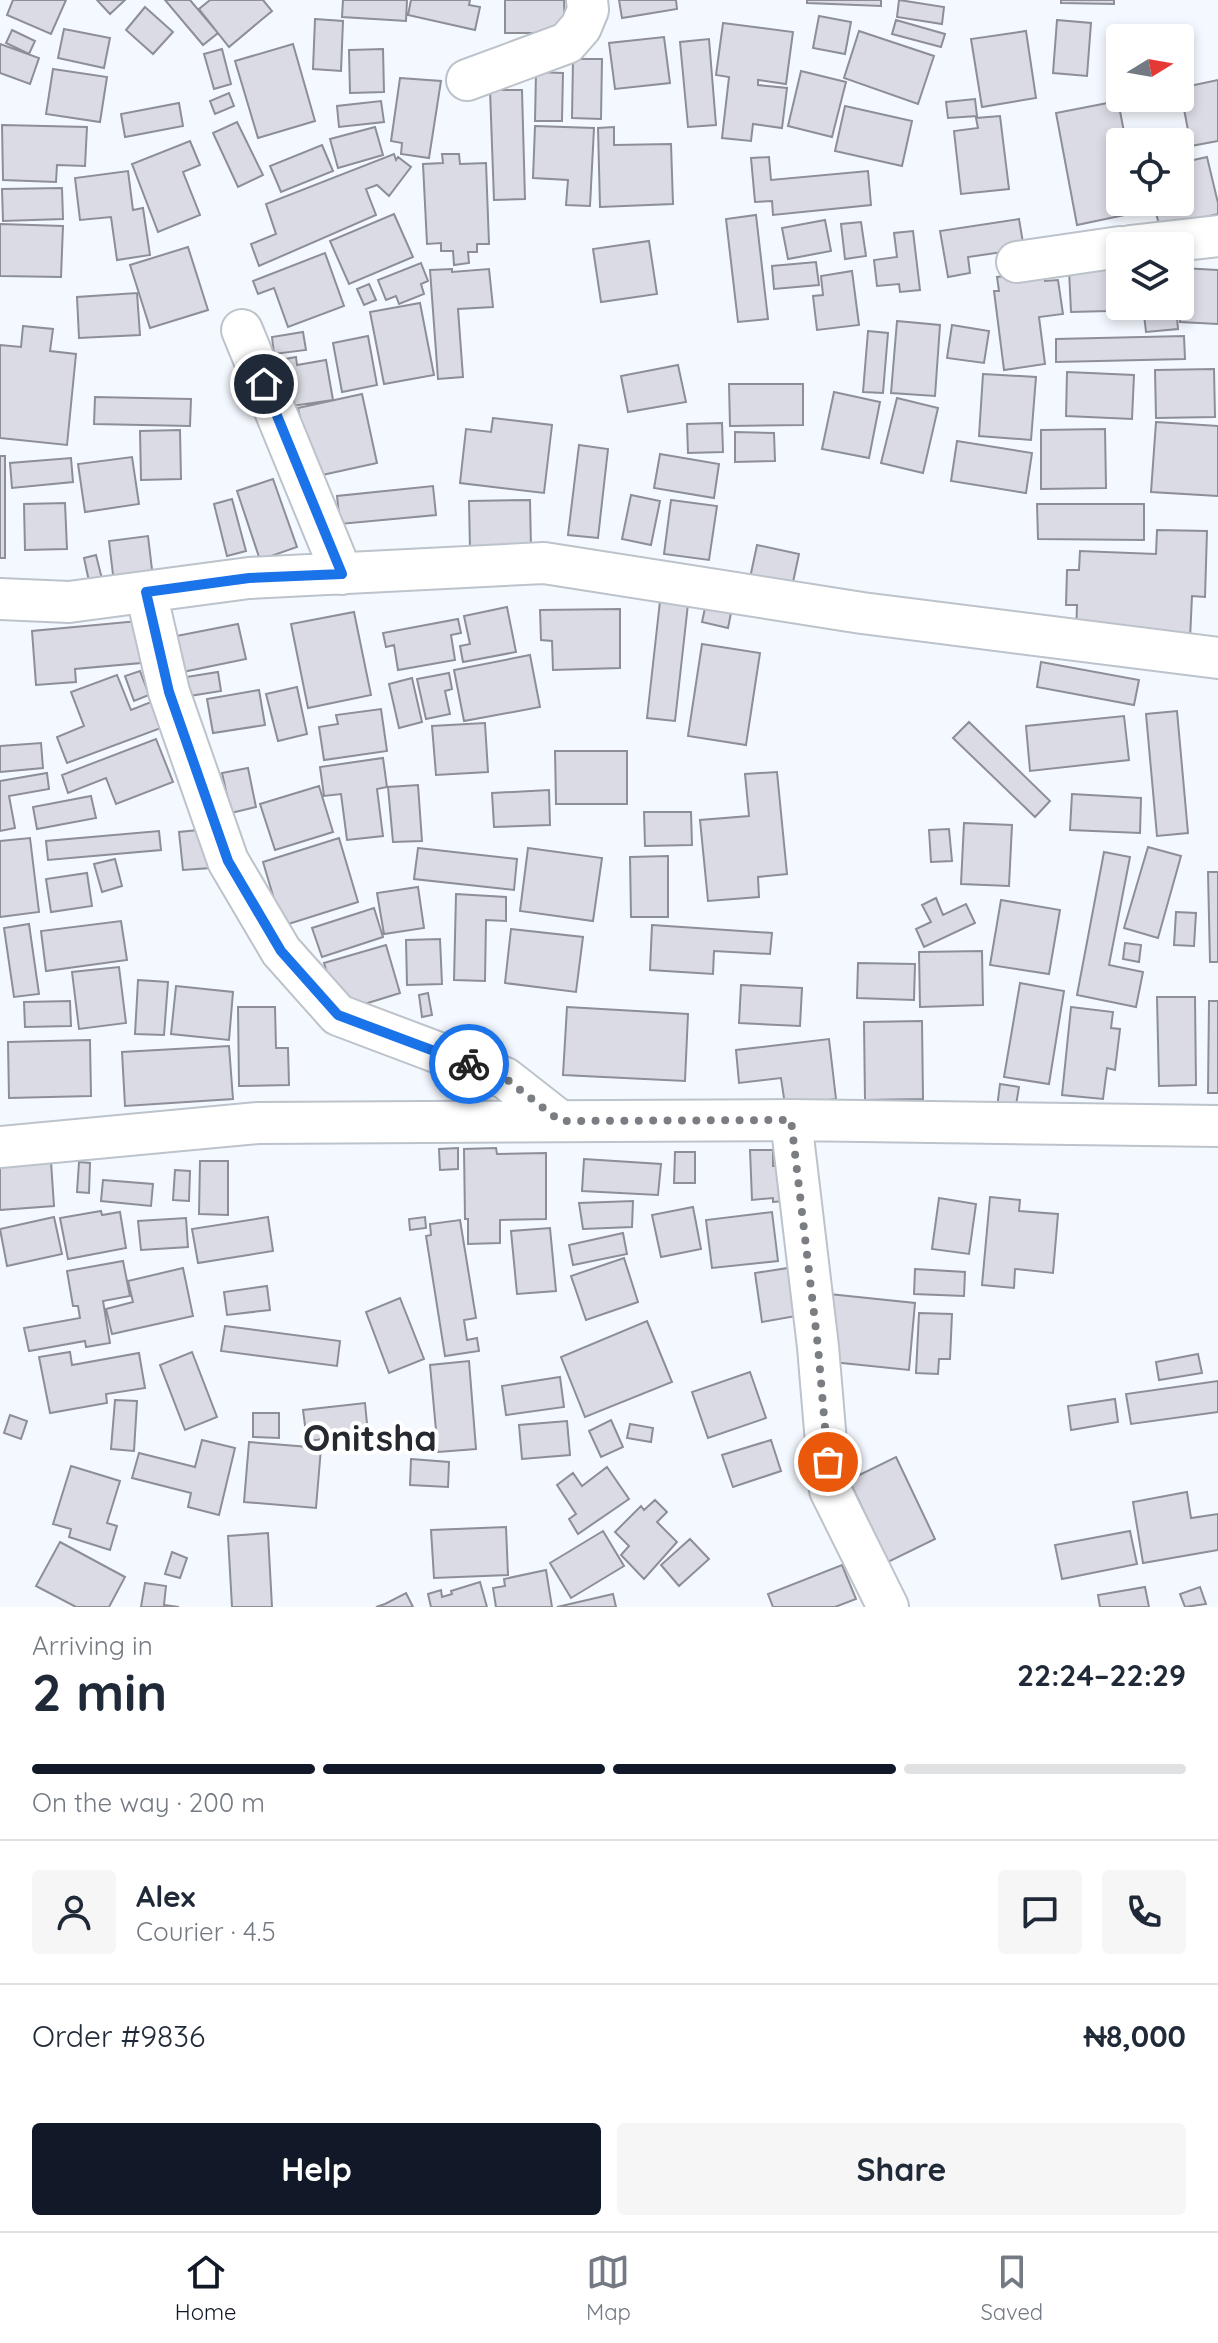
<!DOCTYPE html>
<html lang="en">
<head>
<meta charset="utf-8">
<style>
  :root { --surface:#fff; --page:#f6f6f7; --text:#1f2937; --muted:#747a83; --line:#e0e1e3; --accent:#111827 }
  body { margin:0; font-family:Quicksand,sans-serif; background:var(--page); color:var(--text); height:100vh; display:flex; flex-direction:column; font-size:30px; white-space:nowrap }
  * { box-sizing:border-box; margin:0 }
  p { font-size:26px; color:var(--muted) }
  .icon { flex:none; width:44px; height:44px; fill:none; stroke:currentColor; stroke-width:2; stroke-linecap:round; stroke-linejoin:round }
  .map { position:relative; height:1607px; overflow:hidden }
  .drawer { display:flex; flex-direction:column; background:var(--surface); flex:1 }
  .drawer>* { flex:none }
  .needle { width:52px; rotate:79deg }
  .buttons { position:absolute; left:1106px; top:24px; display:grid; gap:16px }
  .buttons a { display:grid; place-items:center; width:88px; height:88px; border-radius:8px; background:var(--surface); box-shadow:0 4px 12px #0003; font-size:40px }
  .pin { position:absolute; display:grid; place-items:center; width:68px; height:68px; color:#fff; margin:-34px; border:4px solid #fff; border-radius:50%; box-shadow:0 2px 8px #0007 }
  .courier { position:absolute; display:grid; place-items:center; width:80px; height:80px; margin:-40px; border:6px solid #1a73e8; border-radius:50%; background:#fff; color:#222; box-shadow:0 2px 10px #0007 }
  .overview em { font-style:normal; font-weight:700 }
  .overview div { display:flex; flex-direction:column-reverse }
  .overview { display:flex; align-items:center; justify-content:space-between; height:136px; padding:0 32px }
  h1 { font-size:52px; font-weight:700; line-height:60px }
  .bar { display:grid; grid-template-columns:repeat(4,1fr); gap:12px 8px; align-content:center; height:96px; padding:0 32px }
  .bar i { height:10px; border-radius:6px; background:var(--line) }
  .bar .on { background:var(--accent) }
  .bar p { grid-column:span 4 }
  .line { display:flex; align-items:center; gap:20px; padding:0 32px; border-top:2px solid var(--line) }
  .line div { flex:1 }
  .round { display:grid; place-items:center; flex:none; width:84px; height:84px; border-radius:8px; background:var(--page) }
  .primary-button { display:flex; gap:16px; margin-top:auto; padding:16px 32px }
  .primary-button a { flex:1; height:92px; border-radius:8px; background:var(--accent); color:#fff; font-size:32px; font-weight:700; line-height:92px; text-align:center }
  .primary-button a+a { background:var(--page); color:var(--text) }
  .tab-bar { display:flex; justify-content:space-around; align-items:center; height:112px; border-top:2px solid var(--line); background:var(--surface); font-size:22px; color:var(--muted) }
  .tab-bar a { display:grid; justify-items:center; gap:4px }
  .tab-bar .on { color:var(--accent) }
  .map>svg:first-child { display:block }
  .building { fill:#dadbe4; stroke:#8d8e96; stroke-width:2 }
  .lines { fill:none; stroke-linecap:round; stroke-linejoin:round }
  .minor-casing { stroke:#bcc3ca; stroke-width:44 }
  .minor { stroke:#fff; stroke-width:40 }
  .done { stroke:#7a7e82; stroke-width:8; stroke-dasharray:0 14.4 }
  .route { stroke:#1a73e8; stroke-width:10 }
  .labels { text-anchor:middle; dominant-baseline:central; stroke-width:8; stroke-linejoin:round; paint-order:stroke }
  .town-label { font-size:36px; font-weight:bold; fill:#252a30; stroke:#fff }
</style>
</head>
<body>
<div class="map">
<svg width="1218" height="1607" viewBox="0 0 1218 1607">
  <rect width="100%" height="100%" fill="#f4f9ff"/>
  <path class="building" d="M13,0H66L51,34L7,15Z
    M97,0H125L110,14Z
    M165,0H190L218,33L203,45Z
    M210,0H263L272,11L229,47L199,9Z
    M343,0H407L406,21L342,17Z
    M411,0H470L469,5L480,7L475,30L408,15Z
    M505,0H564L565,33H505Z
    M619,0H676L677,9L622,18Z
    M807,0H881V6L807,3Z
    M899,0L944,7L942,24L897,17Z
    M1061,0H1114V4L1061,3Z
    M145,7L173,32L153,54L126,30Z
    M819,16L851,22L845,54L813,48Z
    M315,19L343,21L341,71L313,69Z
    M896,20L945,34L941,47L892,34Z
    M1057,20L1091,23L1087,76L1053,73Z
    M723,23L793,32L786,84L758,80V85L787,88L782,128L753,124L751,141L722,138L729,77L716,75Z
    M64,29L110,38L104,68L58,58Z
    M12,30L35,41L29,54L6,43Z
    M859,31L934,56L918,104L844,78Z
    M1026,31L1036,98L982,107L971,39Z
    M664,37L670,83L615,89L609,43Z
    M709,39L716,125L688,127L680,42Z
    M0,44L39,58L30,84L0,73Z
    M293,44L315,121L258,138L235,61Z
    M222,49L231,84L214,89L204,54Z
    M383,49L384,92L350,93L349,50Z
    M573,59H602L601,119L572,118Z
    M53,69L107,77L100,122L46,114Z
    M801,71L846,82L832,137L788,126Z
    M536,72L563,73L562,121H535Z
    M400,78L441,81L429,158L401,154L402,143L391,141Z
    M1218,80V141L1191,146L1180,88Z
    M490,90H522L525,199L494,200Z
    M229,93L234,106L215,114L210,101Z
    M975,99L977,116L948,118L946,102Z
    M381,101L384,122L339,127L337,106Z
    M1118,101L1126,142H1120V202H1137L1139,212L1077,225L1056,113Z
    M179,103L183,126L125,137L121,114Z
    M845,106L912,121L902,166L835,151Z
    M1000,116L1009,189L961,194L954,131L978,128L976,118Z
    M237,122L263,175L238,187L213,133Z
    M2,125L87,127L85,166L57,165L56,182L3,180Z
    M535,126L594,128L590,206L566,205L568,180L533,178Z
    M375,127L383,155L338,168L330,139Z
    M614,127V145L671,144L673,204L600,207L598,128Z
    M190,141L200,165L183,172L200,215L158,232L132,164Z
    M322,145L333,171L281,192L270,166Z
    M394,154L396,160L398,157L411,167L389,196L377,185L366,189L376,215L259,266L251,244L276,234L266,204Z
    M442,154H459L460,164L486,163L489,244H477V252H468L469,263L454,265L453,251H441V243L427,244L423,164L443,163Z
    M769,157L771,180L868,171L871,205L773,215L772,201L755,202L751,158Z
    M1207,157L1218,203V214L1160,228L1153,202H1180V163Z
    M128,171L133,210L143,208L150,255L117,260L111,217L80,220L75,178Z
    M62,188L63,219L3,221L2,189Z
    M394,214L413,257L349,284L330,241Z
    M756,215L768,319L738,322L726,219Z
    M1019,219L1024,249L968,257L970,273L948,277L940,231Z
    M825,220L831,251L788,259L782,228Z
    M861,222L866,256L845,259L841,224Z
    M0,224L63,226L61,277L0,276Z
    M913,231L920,290L900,292L899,284L877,286L874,260L897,257L894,233Z
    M649,241L657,294L601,302L593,249Z
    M188,247L208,310L150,328L130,265Z
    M325,253L344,306L288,327L274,288L258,294L253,281Z
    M816,262L819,285L774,289L772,266Z
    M421,263L428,281L421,284L424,294L399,304L396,296L386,300L378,280Z
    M1107,268L1108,311L1071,312L1069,270Z
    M1182,268L1218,270V324L1180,322Z
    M452,269V272L489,269L493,307L458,309L463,377L438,379L430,270Z
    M852,271L859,325L817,330L813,296L823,295L821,276Z
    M1045,272V281L1058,280L1063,314L1039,317L1045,364L1004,370L994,291H999L997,277Z
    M369,284L376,300L364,305L357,289Z
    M137,293L140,335L79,338L77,297Z
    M420,303L434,375L384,384L370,312Z
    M1143,306H1176L1178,329L1146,332Z
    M897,321L940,325L935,396L891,393Z
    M952,325L989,331L984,363L947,358Z
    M23,326L53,329L50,351L76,354L67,445L0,438V345L21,347Z
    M868,331L888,333L883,393L863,392Z
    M303,332L306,350L274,354L272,337Z
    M368,336L377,385L342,392L333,343Z
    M1184,336L1185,359L1056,362V339Z
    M296,357L297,365L326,360L333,400L278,408L270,362Z
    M678,365L686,402L628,412L621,376Z
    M1214,369L1215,417L1156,418L1155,370Z
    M1067,372L1134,375L1132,419L1066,416Z
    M983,374L1036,377L1031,440L979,436Z
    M729,384H803V425L730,426Z
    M834,392L880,402L869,458L822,449Z
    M362,394L377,463L313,477L298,408Z
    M95,397L191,399L190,426L94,424Z
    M897,398L938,408L923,473L881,463Z
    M493,418L552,425L544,493L460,483L466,429L491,432Z
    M1156,422L1218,426V496L1151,492Z
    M722,423L723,452L688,453L687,424Z
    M1105,429L1106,488L1041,489V430Z
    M180,430L181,479L141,480L140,431Z
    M735,432L774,433L775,461L735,462Z
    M957,441L1032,453L1026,493L951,481Z
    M579,445L608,449L598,538L568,535Z
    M660,454L719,464L714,498L654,488Z
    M0,456H5V558H0Z
    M132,457L139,504L85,512L78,464Z
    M71,458L73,482L12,488L10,463Z
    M273,479L297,547L260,560L237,491Z
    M433,486L436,515L340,524L337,496Z
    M631,495L660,501L651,545L622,539Z
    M232,499L246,551L227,556L214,504Z
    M530,500L531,548L470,550L469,501Z
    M671,500L717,506L709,560L664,554Z
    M65,503L67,549L25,550L24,504Z
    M1037,504H1144V540L1038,539Z
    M1157,530L1207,531L1205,597L1192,596L1190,639L1076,635L1077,605H1066L1067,570H1079L1080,551L1156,554Z
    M148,536L153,578L114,583L109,541Z
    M757,545L799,554L792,587L750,578Z
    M96,555L103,583L90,586L84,558Z
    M660,601L688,604L675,721L647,718Z
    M507,607L516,652L463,662L460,646L470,644L464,616Z
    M705,608L731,613L728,628L702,622Z
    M620,609V668L553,670L552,641L541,640L540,610Z
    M354,612L371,695L308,708L291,624Z
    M458,619L461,633L451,635L455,660L398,670L394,645L386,647L383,633Z
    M138,621L141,663L75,669L76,682L36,685L32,631Z
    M238,624L246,659L173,674L166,638Z
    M702,644L760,653L746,745L688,736Z
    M530,655L540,707L464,721L454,670Z
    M1041,662L1139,680L1134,705L1037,687Z
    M140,671L149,695L134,701L125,676Z
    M218,672L221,691L183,697L180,678Z
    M449,673L452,689L445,691L450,714L426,719L417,679Z
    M117,675L131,710L151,702L161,728L67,763L57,737L84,726L71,692Z
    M412,678L422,722L399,728L389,684Z
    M297,687L307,734L278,741L266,694Z
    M259,690L265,725L213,733L207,699Z
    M381,709L387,751L324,760L319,727L338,724L336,715Z
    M1177,711L1188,833L1157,836L1146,714Z
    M1124,716L1129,760L1030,771L1026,726Z
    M969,722L1050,801L1035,817L953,738Z
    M485,723L488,772L436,775L432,726Z
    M156,739L173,782L116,804L106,778L68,793L62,775Z
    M41,743L43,768L0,772V746Z
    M555,751H627V804H556Z
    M383,758L387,787L377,789L383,836L347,840L341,794L324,796L320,767Z
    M248,768L256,807L231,813L222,773Z
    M777,772L787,874L758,877L759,897L708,901L700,820L749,816L745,774Z
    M47,773L49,789L9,796L15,828L0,831V781Z
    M418,785L422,841L393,842L388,787Z
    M319,786L333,832L275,850L260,804Z
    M549,790L550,825L494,827L492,793Z
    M1072,794L1141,798L1140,833L1070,830Z
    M91,796L96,818L37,829L33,807Z
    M644,812H691L692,845L645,846Z
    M964,823L1012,825L1009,886L961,884Z
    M208,829L211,868L183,870L179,832Z
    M949,829L952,861L931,862L929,830Z
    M159,831L161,850L48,860L46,841Z
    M30,838L39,912L0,917V841Z
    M339,838L358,902L282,926L263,862Z
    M1148,847L1181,856L1158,938L1124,928Z
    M418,848L517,859L514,890L414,879Z
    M528,848L602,858L593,921L520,911Z
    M1104,852L1130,857L1109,965L1143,972L1136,1007L1077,995Z
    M668,856V917H631L630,857Z
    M115,859L122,886L102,892L94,864Z
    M1208,872H1218V962H1210Z
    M87,873L92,906L51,912L46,879Z
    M418,887L424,928L384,934L377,893Z
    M456,894L506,897V921L486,920L485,981L454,980Z
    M936,898L943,915L966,904L975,923L924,947L916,929L931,922L922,905Z
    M1001,900L1060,910L1049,974L990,965Z
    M374,908L383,937L322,957L312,928Z
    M1176,912L1196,913L1194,946L1174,945Z
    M121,921L127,960L46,971L41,931Z
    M29,924L39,994L14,997L4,928Z
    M652,925L772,933L770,954L714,951L713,974L650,970Z
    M511,929L583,937L576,992L505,983Z
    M440,939L442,984L407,985L406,940Z
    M1125,943L1141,945L1139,962L1123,959Z
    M386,945L400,993L339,1012L324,963Z
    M982,951L983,1005L920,1007L919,952Z
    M858,963L915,964L914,1000L857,998Z
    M119,967L126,1023L79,1029L72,972Z
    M138,980L168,982L164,1035L135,1034Z
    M1020,983L1064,991L1049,1084L1004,1077Z
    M741,985L802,988L800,1026L739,1023Z
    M176,986L233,992L229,1040L171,1034Z
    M428,993L432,1015L422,1017L419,995Z
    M1157,997H1195L1196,1085L1159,1086Z
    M70,1001L71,1026L25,1027L24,1002Z
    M1209,1001H1218V1093H1208Z
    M238,1007H275L276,1048H288L289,1085L239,1086Z
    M567,1007L688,1014L685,1081L563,1075Z
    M1071,1007L1113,1012L1111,1028L1120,1029L1115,1070L1107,1068L1103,1099L1062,1095Z
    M922,1021L923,1099L865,1100L864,1022Z
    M829,1039L836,1099L785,1105L781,1078L739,1083L736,1050Z
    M90,1040L91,1096L9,1098L8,1042Z
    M229,1046L233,1099L125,1106L122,1052Z
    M1000,1084L1019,1087L1015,1111L997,1108Z
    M458,1148V1169L440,1170L439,1149Z
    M496,1148L497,1154L546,1153V1219L500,1220V1243L468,1244V1219H465L464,1149Z
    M750,1150H773V1166H784L785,1201L773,1202V1198L752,1200Z
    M675,1152H695V1183H674Z
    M584,1159L661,1164L658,1195L582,1191Z
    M200,1161H228V1215L199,1214Z
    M51,1162L54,1206L0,1210V1166Z
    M79,1162L90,1163L89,1193L77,1192Z
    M175,1170L190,1171L189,1201L173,1200Z
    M103,1180L153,1184L151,1206L101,1201Z
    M990,1197L1020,1200L1019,1211L1058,1214L1053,1273L1015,1269L1014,1288L982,1285Z
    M939,1198L976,1204L969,1254L932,1249Z
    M633,1201L632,1227L583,1229L579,1203Z
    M693,1207L701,1249L661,1257L652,1215Z
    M101,1211L102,1215L120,1212L126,1248L68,1259L60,1218Z
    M772,1212L778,1261L712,1268L706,1220Z
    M54,1217L62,1254L7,1266L0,1229Z
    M268,1217L273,1251L198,1263L192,1229Z
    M425,1217L426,1228L410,1230L409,1219Z
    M186,1218L188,1247L141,1250L138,1221Z
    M460,1220L476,1318L464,1320L467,1340L477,1338L479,1351L445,1356L426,1236L431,1235L430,1224Z
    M550,1228L556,1291L517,1294L511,1231Z
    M623,1233L627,1254L573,1265L569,1245Z
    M624,1258L638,1302L586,1320L571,1276Z
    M123,1261L130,1296L103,1301L110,1343L86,1347L85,1341L29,1351L24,1328L80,1318L78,1306H73L67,1271Z
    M183,1268L193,1316L112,1334L106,1309L133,1302L128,1281Z
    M788,1268L796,1316L762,1322L755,1273Z
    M915,1269L965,1272L964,1296L914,1294Z
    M267,1286L270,1310L227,1315L224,1292Z
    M829,1294L915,1303L909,1370L823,1361Z
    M400,1298L424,1359L389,1373L366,1312Z
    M919,1313L952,1314L950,1359H939L938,1374L916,1373Z
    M647,1321L672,1382L585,1417L561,1357Z
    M225,1326L340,1341L337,1366L221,1351Z
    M70,1352L72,1365L139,1353L145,1388L106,1394L107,1403L50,1413L39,1357Z
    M192,1352L217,1417L185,1430L160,1365Z
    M1198,1354L1202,1373L1159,1380L1156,1362Z
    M469,1361L476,1449L438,1452L430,1365Z
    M750,1372L766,1418L708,1438L692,1392Z
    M560,1377L564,1407L506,1415L502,1386Z
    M1218,1381V1412L1131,1424L1126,1394Z
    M1115,1399L1118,1422L1071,1430L1068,1406Z
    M115,1400L137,1401L134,1451L111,1449Z
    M365,1403L368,1434L307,1441L303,1410Z
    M253,1413H279V1438L253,1437Z
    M10,1415L27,1421L21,1439L4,1433Z
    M611,1420L623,1447L601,1457L589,1431Z
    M567,1421L570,1455L522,1459L519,1425Z
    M630,1424L653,1428L651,1442L627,1438Z
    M202,1440L235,1448L219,1515L188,1507L191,1493L132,1478L139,1453L195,1467Z
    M771,1440L781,1471L733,1487L722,1455Z
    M249,1442L321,1448L316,1508L244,1502Z
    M896,1457L935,1539L888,1562L849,1480Z
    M411,1459L449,1462L448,1487L410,1485Z
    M71,1466L120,1481L107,1523L117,1526L110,1550L69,1537L71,1529L53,1524Z
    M607,1467L629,1499L578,1534L569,1519L576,1514L557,1485L573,1473L582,1486Z
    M1187,1492L1191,1518L1218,1514V1550L1143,1563L1133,1502Z
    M655,1500L667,1512L657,1522L677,1542L644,1579L621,1555L629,1546L615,1532L641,1506L644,1510Z
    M506,1527L508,1575L434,1578L431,1530Z
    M603,1531L624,1566L571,1598L550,1563Z
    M1130,1531L1137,1564L1062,1579L1055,1545Z
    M268,1533L272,1607H232L228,1536Z
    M690,1539L709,1559L679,1586L661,1565Z
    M60,1542L125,1577L109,1607H76L36,1586Z
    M172,1552L187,1558L180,1578L165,1574Z
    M842,1565L856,1599L835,1607H773L768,1594Z
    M546,1570L552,1607H496L493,1588L505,1586L504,1579Z
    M480,1582L487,1607H431L428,1594L441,1590L442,1597L452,1594L451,1591Z
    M145,1583L166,1586L164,1605L179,1607H141Z
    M1145,1587L1149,1607H1100L1098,1595Z
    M1200,1587L1206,1604L1185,1607L1180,1594Z
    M406,1593L413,1607H376L385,1604Z
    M613,1594L616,1607H557Z"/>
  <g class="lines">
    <g class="minor-casing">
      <path id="minor" d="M467,80L567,43L581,27L588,10L587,0
        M1130,246L1218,236
        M1017,262L1120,247
        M242,330L342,574
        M146,592L169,692L228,861L281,951L338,1015L505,1078L560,1121
        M0,599L69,602L249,578L544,563L862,613L1218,658
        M791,1120L818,1347L830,1490L888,1607
        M0,1147L258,1123L791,1120L1218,1126"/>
    </g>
    <use href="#minor" class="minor"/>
  </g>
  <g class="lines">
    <path class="done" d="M469,1064L505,1078L560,1121L791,1120L818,1347L828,1462"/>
    <path class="route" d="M264,384L342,574L249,578L146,592L169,692L228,861L281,951L338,1015L469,1064"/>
  </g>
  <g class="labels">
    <g class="town-label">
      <text x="370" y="1437">Onitsha</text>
    </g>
  </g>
</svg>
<div class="buttons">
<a><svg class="needle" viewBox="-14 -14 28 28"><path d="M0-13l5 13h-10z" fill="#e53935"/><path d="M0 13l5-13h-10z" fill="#747a83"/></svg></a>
<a><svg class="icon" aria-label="locate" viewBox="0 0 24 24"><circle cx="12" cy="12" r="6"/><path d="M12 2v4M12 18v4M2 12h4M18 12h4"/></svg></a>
<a><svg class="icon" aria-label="layers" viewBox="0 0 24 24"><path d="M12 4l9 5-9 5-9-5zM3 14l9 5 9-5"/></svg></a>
</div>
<div class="pin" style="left:828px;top:1462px;background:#ea580c"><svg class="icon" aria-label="bag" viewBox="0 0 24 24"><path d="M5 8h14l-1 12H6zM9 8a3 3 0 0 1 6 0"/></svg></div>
<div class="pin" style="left:264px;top:384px;background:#1f2937"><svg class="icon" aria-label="home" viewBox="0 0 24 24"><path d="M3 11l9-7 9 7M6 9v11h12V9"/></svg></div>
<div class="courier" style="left:469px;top:1064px"><svg class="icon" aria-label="bike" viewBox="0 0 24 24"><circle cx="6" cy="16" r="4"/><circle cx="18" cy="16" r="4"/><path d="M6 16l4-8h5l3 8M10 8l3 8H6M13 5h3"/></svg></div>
</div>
<section class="drawer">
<div class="overview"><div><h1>2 min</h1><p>Arriving in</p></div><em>22:24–22:29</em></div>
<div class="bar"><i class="on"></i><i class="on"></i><i class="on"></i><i></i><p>On the way · 200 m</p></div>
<div class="line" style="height:144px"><a class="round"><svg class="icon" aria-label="person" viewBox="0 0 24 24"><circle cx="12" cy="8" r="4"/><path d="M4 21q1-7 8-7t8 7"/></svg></a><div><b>Alex</b><p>Courier · 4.5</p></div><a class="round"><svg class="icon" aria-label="chat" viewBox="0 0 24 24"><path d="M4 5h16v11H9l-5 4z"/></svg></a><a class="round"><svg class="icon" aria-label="phone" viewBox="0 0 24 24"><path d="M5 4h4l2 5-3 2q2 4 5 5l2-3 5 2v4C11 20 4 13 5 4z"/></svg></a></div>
<div class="line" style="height:104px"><div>Order #9836</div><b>₦8,000</b></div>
<div class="primary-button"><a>Help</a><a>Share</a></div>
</section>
<nav class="tab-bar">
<a class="on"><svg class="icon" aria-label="home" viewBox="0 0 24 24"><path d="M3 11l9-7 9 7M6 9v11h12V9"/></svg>Home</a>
<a><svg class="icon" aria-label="map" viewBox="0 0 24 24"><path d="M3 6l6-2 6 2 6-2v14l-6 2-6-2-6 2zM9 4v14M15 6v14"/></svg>Map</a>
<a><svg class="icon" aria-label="saved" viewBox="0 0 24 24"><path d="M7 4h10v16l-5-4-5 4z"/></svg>Saved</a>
</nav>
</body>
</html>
